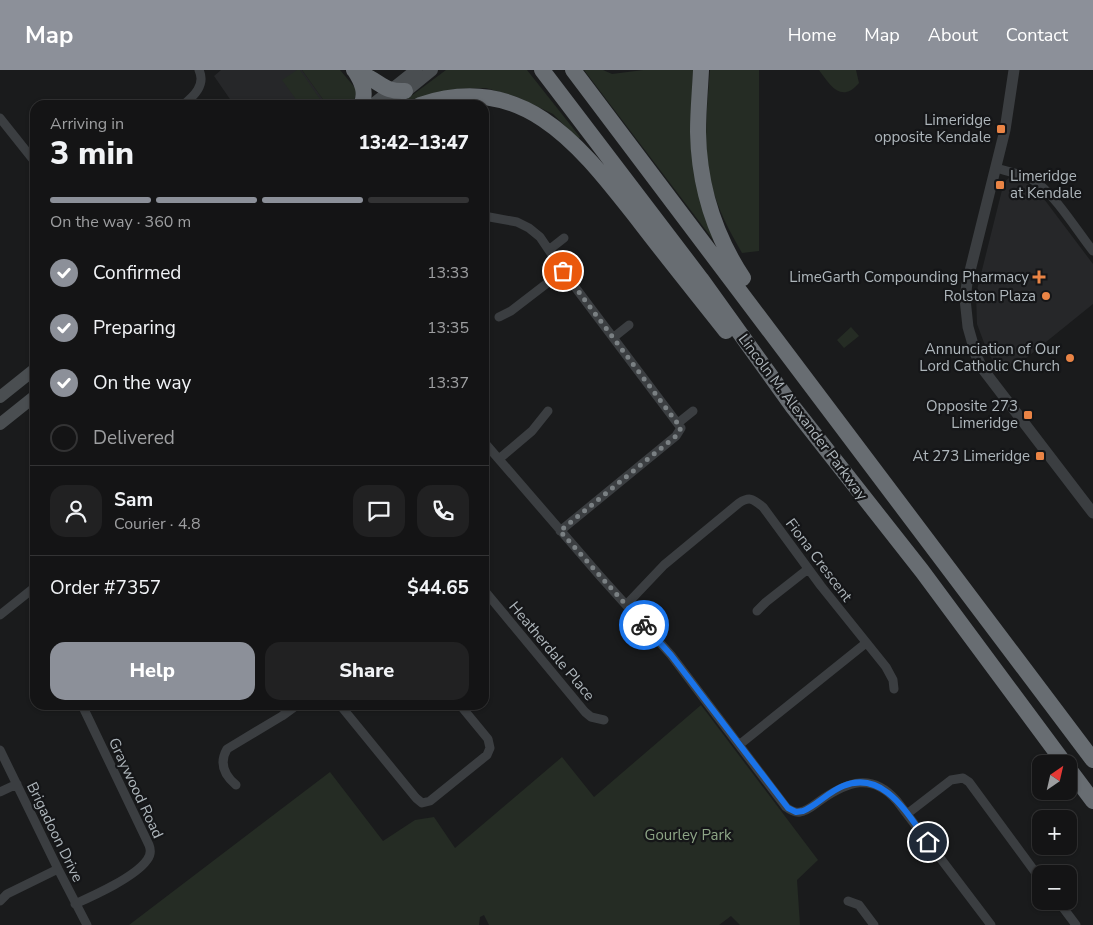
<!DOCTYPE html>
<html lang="en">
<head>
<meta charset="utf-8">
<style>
  :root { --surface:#141415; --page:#212122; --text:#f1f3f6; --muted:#9d9ea0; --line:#333334; --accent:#8c9099 }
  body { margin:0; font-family:"Nunito Sans",sans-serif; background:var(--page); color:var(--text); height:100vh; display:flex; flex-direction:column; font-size:19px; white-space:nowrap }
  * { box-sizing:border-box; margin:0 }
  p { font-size:16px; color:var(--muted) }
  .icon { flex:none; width:28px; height:28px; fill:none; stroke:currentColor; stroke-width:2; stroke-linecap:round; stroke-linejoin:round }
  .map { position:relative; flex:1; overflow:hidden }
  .sheet { position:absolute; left:30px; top:30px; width:459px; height:610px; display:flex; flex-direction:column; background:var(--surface); border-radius:15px; box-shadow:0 1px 4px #0004,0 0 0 1px var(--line) }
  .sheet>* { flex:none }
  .needle { width:32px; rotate:34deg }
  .fabs { position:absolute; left:1032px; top:685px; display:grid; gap:10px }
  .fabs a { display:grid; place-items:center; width:45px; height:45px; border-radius:10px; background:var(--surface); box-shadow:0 1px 4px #0004,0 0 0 1px var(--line); font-size:25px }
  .pin { position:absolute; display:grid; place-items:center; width:42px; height:42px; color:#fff; margin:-21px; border:2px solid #fff; border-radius:50%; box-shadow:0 1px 5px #0007 }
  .courier { position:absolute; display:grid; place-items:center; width:50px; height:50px; margin:-25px; border:4px solid #1a73e8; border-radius:50%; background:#fff; color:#222; box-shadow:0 1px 6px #0007 }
  .overview em { font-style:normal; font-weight:800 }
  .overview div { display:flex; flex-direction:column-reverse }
  .overview { display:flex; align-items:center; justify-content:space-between; height:85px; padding:0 20px }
  h1 { font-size:32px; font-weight:800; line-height:38px }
  .bar { display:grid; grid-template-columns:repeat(4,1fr); gap:8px 5px; align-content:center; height:60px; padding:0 20px }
  .bar i { height:6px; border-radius:4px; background:var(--line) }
  .bar .on { background:var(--accent) }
  .bar p { grid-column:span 4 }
  .line { display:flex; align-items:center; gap:12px; padding:0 20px; border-top:1px solid var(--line) }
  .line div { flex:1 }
  .round { display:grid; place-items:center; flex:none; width:52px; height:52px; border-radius:15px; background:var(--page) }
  ol { padding:0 20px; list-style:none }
  li { display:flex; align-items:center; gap:15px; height:55px }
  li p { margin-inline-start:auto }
  li .icon { padding:5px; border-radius:50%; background:var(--accent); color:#fff; stroke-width:4 }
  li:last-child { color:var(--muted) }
  li i { width:28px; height:28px; border:2px solid var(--line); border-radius:50% }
  .cta { display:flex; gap:10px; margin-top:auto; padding:10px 20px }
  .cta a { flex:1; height:58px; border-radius:15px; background:var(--accent); color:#fff; font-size:20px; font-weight:800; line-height:58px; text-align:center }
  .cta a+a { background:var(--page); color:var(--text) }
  header { display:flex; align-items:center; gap:30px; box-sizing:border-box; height:70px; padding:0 25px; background:var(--accent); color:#fff }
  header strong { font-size:24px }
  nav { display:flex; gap:28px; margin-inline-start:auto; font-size:18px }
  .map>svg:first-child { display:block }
  .built { fill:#262729 }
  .green { fill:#252c24 }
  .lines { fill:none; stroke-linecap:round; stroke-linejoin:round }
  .minor { stroke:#3b3e41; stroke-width:9 }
  .tertiary { stroke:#3b3e41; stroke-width:11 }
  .secondary { stroke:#4a4e51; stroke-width:12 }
  .motorway { stroke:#686d72; stroke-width:16 }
  .done { stroke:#7a8083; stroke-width:5; stroke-dasharray:0 9 }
  .route { stroke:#1a73e8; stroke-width:6 }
  .poi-dot { fill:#ea8445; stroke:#151618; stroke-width:2 }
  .labels { text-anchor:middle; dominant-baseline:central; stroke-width:4.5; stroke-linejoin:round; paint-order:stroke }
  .poi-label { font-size:15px; fill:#aeb6bb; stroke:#151618; text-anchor:end }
  .street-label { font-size:15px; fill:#aeb6bb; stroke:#151618 }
  .park-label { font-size:15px; fill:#8da586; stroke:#151618 }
</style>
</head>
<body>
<header>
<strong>Map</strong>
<nav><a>Home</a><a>Map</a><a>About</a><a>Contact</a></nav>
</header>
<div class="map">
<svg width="1093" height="855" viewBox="0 0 1093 855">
  <rect width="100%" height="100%" fill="#1a1b1c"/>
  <path class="built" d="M221,0H302L327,35H234L214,6Z
    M1009,108L1028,114L1041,125L1093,194V234L1020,293L1013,294L1000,304L986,278L977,254L976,224L1004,112Z"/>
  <path class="green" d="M297,0H300L324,35H300L282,10Z
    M302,0H340L357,20L353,34L327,35Z
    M446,0H527L580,67L578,69L553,44L517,27L486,18L455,19L421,29L409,35H399Z
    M584,0H603L612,4L643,0H693L691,56L714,171Z
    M710,0H759V181L742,183C730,162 718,140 712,116C702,78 707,38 710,0Z
    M819,0H856L859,13C841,34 830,15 819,0Z
    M851,257L859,266L844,278L837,270Z
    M701,635L818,790L797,810L800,855H740L731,846L719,855H489L484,845L480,847L479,855H129L330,702L383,771L415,750L434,747L455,778L562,687L594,727Z"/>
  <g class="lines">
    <path class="minor" d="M183,35C194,26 206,15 199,0
      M0,48L35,92
      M996,98C1009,102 1025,104 1036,112C1055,125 1078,162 1093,181
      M484,146L517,152L529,158L540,167L563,201L681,358L676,366L560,461
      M550,179L564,168
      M499,247L511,241L563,201
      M614,267L629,255
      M678,353L693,341
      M484,372L600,506L671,585L786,737C790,740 795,743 800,742C808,741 815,734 821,730C847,712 872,702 897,731L991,855
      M499,389L532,361L548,341
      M484,520L585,642L591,647L604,650
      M626,535L664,495L739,433C750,426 753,429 763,437L821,516L886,597L893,610L894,619
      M757,541L766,532L808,499
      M0,545L35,517
      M340,635L416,728L422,733L430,731L487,685L490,678L488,669L460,635
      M739,675L866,573
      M0,680L58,799L87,855
      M236,715C224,705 219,693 227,679L282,646L297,635
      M0,722L17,714
      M907,744L951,710L963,708L969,712L1041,810
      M0,831L7,824L58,799
      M848,831L859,835L874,855
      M1058,831L1076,855
      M75,834C95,825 135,807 147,790C151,785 151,780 149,775L82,635"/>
    <path class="tertiary" d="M1014,0L1005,60L967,213L965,229L968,257L976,285L982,298L1093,443"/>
    <path class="secondary" d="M372,35L416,0
      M389,35L432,0
      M0,327L35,299
      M0,354L35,326"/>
    <path class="motorway" d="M354,0C358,3 364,4 368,7C383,15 387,22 405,21
      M542,0L701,209L793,337L922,501L1065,694
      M573,0L1093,690
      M701,0C700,21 698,41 698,62C699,115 714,164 743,208
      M355,1C362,12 367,23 361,35
      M420,35C524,0 580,76 637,148C666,186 696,223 726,261
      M1069,699L1093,731"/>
  </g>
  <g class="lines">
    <path class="done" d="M563,201L681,358L676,366L560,461L644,555"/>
    <path class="route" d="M644,555L671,585L788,738L796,742L803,741C817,735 828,722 843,716C884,699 908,745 928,772"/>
  </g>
  <g class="poi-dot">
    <rect x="996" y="54" width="10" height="10" rx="2.5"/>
    <rect x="995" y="110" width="10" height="10" rx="2.5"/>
    <path d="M1036.5 199.5h5v5h5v5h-5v5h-5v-5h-5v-5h5z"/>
    <circle cx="1046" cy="226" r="5"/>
    <circle cx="1070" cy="288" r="5"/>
    <rect x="1023" y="340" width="10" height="10" rx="2.5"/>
    <rect x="1035" y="381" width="10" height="10" rx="2.5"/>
  </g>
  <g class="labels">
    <g class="poi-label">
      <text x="991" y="50">Limeridge<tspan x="991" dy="17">opposite Kendale</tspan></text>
      <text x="1010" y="106" text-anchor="start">Limeridge<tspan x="1010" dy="17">at Kendale</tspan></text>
      <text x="1029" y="207">LimeGarth Compounding Pharmacy</text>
      <text x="1036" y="226">Rolston Plaza</text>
      <text x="1060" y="279">Annunciation of Our<tspan x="1060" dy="17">Lord Catholic Church</tspan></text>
      <text x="1018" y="336">Opposite 273<tspan x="1018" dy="17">Limeridge</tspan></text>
      <text x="1030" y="386">At 273 Limeridge</text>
    </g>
    <g class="street-label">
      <text transform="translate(803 347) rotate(53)">Lincoln M. Alexander Parkway</text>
      <text transform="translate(819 490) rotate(53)">Fiona Crescent</text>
      <text transform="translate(552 581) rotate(50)">Heatherdale Place</text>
      <text transform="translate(136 718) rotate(65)">Graywood Road</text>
      <text transform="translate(55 762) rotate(64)">Brigadoon Drive</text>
    </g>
    <g class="park-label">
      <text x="688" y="765">Gourley Park</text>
    </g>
  </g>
</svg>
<div class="fabs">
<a><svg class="needle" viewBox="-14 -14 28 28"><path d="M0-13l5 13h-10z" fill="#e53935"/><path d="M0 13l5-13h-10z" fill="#9d9ea0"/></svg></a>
<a>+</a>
<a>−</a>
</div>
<div class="pin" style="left:563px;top:201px;background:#ea580c"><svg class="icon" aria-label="bag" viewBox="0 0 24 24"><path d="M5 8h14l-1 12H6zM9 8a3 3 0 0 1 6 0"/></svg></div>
<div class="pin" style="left:928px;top:772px;background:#1f2937"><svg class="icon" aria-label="home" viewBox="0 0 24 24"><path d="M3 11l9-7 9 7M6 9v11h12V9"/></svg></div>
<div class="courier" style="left:644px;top:555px"><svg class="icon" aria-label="bike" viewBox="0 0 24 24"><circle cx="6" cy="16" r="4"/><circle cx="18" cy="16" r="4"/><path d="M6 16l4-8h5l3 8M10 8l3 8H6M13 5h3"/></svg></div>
<section class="sheet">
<div class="overview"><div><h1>3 min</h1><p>Arriving in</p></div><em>13:42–13:47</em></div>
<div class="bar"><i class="on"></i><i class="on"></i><i class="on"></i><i></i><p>On the way · 360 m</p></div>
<ol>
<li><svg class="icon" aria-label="check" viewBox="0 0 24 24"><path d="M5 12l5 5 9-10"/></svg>Confirmed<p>13:33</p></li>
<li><svg class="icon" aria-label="check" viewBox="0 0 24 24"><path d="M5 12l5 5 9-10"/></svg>Preparing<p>13:35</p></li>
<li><svg class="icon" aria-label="check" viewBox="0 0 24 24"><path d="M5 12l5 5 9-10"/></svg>On the way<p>13:37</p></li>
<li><i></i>Delivered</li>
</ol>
<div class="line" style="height:90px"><a class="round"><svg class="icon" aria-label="person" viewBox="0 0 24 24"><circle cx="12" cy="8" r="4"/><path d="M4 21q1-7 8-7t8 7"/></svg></a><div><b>Sam</b><p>Courier · 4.8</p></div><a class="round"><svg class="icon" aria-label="chat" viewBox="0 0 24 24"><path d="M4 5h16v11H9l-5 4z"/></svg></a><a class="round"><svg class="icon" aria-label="phone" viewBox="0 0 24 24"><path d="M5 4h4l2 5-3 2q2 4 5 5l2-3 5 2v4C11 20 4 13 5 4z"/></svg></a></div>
<div class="line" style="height:65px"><div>Order #7357</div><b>$44.65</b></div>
<div class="cta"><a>Help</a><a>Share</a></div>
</section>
</div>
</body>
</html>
